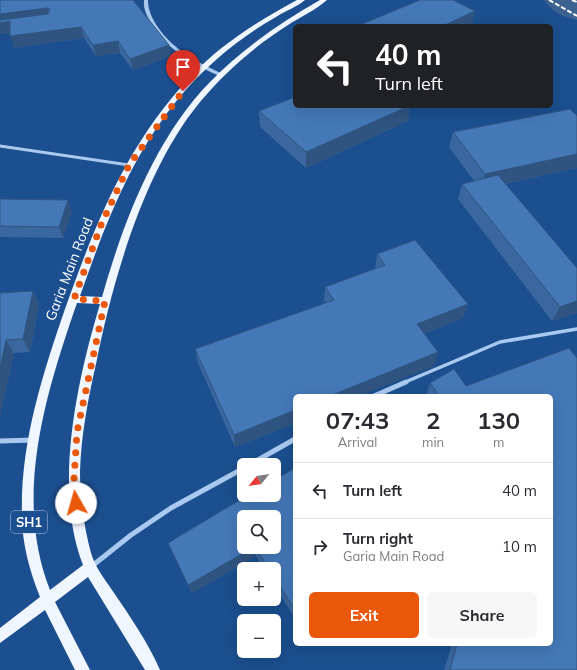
<!DOCTYPE html>
<meta charset="utf-8">
<style>
:root{--surface:#fff;--page:#f7f7f7;--text:#2b2b33;--muted:#7c7c81;--line:#e1e1e2;--accent:#ea580c}
body{margin:0;font-family:Mulish,sans-serif;background:var(--page);color:var(--text);height:100vh;display:flex;flex-direction:column;font-size:15px;white-space:nowrap}
*{box-sizing:border-box;margin:0}
p{font-size:13px;color:var(--muted)}
.icon{flex:none;width:22px;height:22px;fill:none;stroke:currentColor;stroke-width:2;stroke-linecap:round;stroke-linejoin:round}
.map{position:relative;flex:1;overflow:hidden}
.details{position:absolute;left:293px;top:394px;width:260px;height:252px;display:flex;flex-direction:column;background:var(--surface);border-radius:6px;box-shadow:0 4px 16px #0002}
.details>*{flex:none}
.banner{position:absolute;left:293px;top:24px;width:260px;height:84px;border-radius:6px;box-shadow:0 4px 16px #0002;background:#202124;color:#fff;overflow:hidden}
.needle{width:26px;rotate:240deg}
.buttons{position:absolute;left:237px;top:458px;display:grid;gap:8px}
.buttons a{display:grid;place-items:center;width:44px;height:44px;border-radius:6px;background:var(--surface);box-shadow:0 4px 16px #0002;font-size:20px}
.pin{position:absolute;display:grid;place-items:center;width:34px;height:34px;color:#fff;margin:-41px -17px;border-radius:50% 50% 50% 0;rotate:-45deg;box-shadow:0 0 4px #0007}
.pin .icon{rotate:45deg}
.me{position:absolute;width:44px;margin:-22px;rotate:353deg;stroke-linejoin:round;filter:drop-shadow(0 0 3px #0008)}
.turn{display:flex;align-items:center;gap:14px;height:84px;padding:0 16px;font-size:18px}
.turn .icon{width:52px;height:52px;stroke-width:2.5}
.turn b{display:block;font-size:28px;line-height:34px}
.eta{display:flex;justify-content:space-evenly;align-items:center;height:68px;text-align:center}
.eta b{font-size:24px;font-weight:700;line-height:28px}
.action{display:flex;gap:8px;margin-top:auto;padding:8px 16px}
.action a{flex:1;height:46px;border-radius:6px;background:var(--accent);color:#fff;font-size:16px;font-weight:700;line-height:46px;text-align:center}
.action a+a{background:var(--page);color:var(--text)}
ul{padding:0;list-style:none}
li{display:flex;align-items:center;gap:12px;height:56px;padding:0 16px;border-top:1px solid var(--line)}
li div{flex:1}
li b{display:block;font-size:15px}
li em{font-style:normal}
.map>svg:first-child{display:block}
.lines{fill:none;stroke-linecap:round;stroke-linejoin:round}
.river{fill:#3c6290;fill-rule:evenodd}
.minor-far2{stroke:#a9c9ee;stroke-width:3}
.minor-far1{stroke:#a9c9ee;stroke-width:3.5}
.minor{stroke:#a9c9ee;stroke-width:5}
.tertiary{fill:#a9c9ee;fill-rule:evenodd}
.primary{fill:#f0f6ff;fill-rule:evenodd}
.rail{stroke:#fff;stroke-width:2;stroke-dasharray:5 2;stroke-linecap:butt}
.wall{fill:#3a679d}
.shaded-wall{fill:#305480}
.building{fill:#4478b7;stroke:#305480}
.route{stroke:#ea580c;stroke-width:7;stroke-dasharray:0 12.6}
.labels{text-anchor:middle;stroke-width:3;stroke-linejoin:round;paint-order:stroke}
.shield{fill:#1b4f8f;stroke:#bbcadd;stroke-width:1}
.shield-label{font-size:13px;font-weight:bold;fill:#fff}
.street-label{font-size:14px;fill:#fff;stroke:#1b4f8f}
</style>
<div class="map">
<svg width="577" height="670" viewBox="0 0 577 670">
<rect width="100%" height="100%" fill="#1b4f8f"/>
<g class="lines">
<!-- river -->
<path class="river" d="M544,0H577V20C563,17 552,12 544,0Z"/>
<!-- minor-far2 -->
<path class="minor-far2" d="M0,146L129,165"/>
<!-- minor-far1 -->
<path class="minor-far1" d="M127,165H129
M403,383L500,342L577,329"/>
<!-- minor -->
<path class="minor" d="M374,396L406,382
M0,441L33,440
M249,465L295,439
M92,566L131,535L171,508L244,468"/>
<!-- tertiary -->
<path class="tertiary" d="M144,0H148C148,10 152,18 157,26C173,50 197,62 223,74V76H219C192,63 170,52 153,26C148,18 143,10 144,0Z"/>
<!-- primary -->
<path class="primary" d="M297,0H305C297,7 285,11 276,17C255,29 235,43 217,59C144,122 111,208 80,296L102,297C123,223 155,138 210,82C242,49 280,23 320,0H327C316,10 300,17 288,25C255,46 225,72 200,102C144,170 113,279 96,364C88,399 81,436 80,472C80,499 84,527 91,553C95,567 104,578 112,590C129,615 148,642 160,670H145L88,577L55,602L90,670H75L45,610L0,643V628L40,597C30,572 22,544 22,516C20,444 42,376 65,309C96,222 126,146 190,77C221,44 258,21 297,0ZM77,303L100,304C77,381 53,488 83,565L50,590C13,496 46,393 77,303Z"/>
<!-- rail -->
<path class="rail" d="M549,0L577,16
M572,0L577,2"/>
</g>
<!-- wall -->
<path class="wall" d="M0,0H133L171,56L133,70L120,53L96,56L84,38L14,48L10,33L0,34Z
M259,111L408,121L306,168L260,127Z
M577,116V168L505,184L577,313L552,321L458,199L462,184L474,181L449,147L453,132Z
M0,199L72,211L63,238L0,237Z
M377,254L468,304L463,318L424,334L438,352L434,366L295,396V423L235,447L198,363L195,349L326,303L324,301L325,287L375,269Z
M33,291L39,304L30,352L14,353L0,417V293Z
M569,348L577,358V670H444L452,644H551V396H426L430,383L454,369L466,386Z
M295,468V613L293,615L274,585V569H264L256,556L192,593L168,543Z"/>
<!-- shaded-wall -->
<path class="shaded-wall" d="M47,8L51,19L13,33L0,34V14Z
M475,11L472,26H443Z
M81,27L84,38L14,48L10,36Z
M118,41L120,53L96,56L93,45Z
M169,45L171,56L133,70L130,59Z
M409,106H410L408,121L306,168V152Z
M577,154V168L480,189L485,174Z
M68,200L72,211L63,238L59,227Z
M33,291L39,304L30,352L23,339Z
M577,301V313L552,321L560,307Z
M468,304L463,318L414,338L417,324Z
M6,340L14,353L0,417V368Z
M438,352L434,366L360,396H330Z
M295,410V423L235,447L234,435Z
M254,547H255L256,556L192,593L188,585Z
M295,605V613L293,615V607Z"/>
<!-- building -->
<path class="building" d="M0,0H133L169,45L130,59L118,41L93,45L81,27L10,36V21L0,23V20L48,14L50,9L47,8L0,14Z
M420,0H453L475,11L443,26H365L362,24Z
M295,97V106H409L306,152L259,111Z
M570,109L577,116V154L485,174L453,132Z
M498,175L577,268V301L560,307L462,184Z
M0,199L68,200L59,227L0,226Z
M415,240L468,304L417,324L438,352L330,396H295V410L234,435L195,349L334,300L325,287L385,265L377,254Z
M33,291L23,339L6,340L0,368V293Z
M569,348L577,358V670H450L457,644H551V396H439L430,383L454,369L466,386Z
M295,468V605L293,607L274,577V569H269L255,547H274V517H244V547H254L188,585L168,543L248,495H274V480Z"/>
<g class="lines">
<!-- route -->
<path class="route" d="M76,503L74,479L77,432L105,301L74,299L101,225L129,165L183,91"/>
</g>
<g class="labels">
<!-- shield labels -->
<rect class="shield" x="11" y="511" width="36" height="22" rx="3"/>
<g class="shield-label">
<text x="29" y="527">SH1</text>
</g>
<!-- street labels -->
<g class="street-label">
<text transform="translate(69 269) rotate(-69)" y="5">Garia Main Road</text>
</g>
</g>
</svg>
<div class="buttons">
<a><svg class="needle" viewBox="-14 -14 28 28"><path d="M0-13l5 13h-10z" fill="#e53935"/><path d="M0 13l5-13h-10z" fill="#7c7c81"/></svg></a>
<a><svg class="icon" aria-label="search" viewBox="0 0 24 24"><circle cx="10" cy="10" r="6"/><path d="M15 15l6 6"/></svg></a>
<a>+</a>
<a>−</a>
</div>
<div class="pin" style="left:183px;top:91px;background:#d93025"><svg class="icon" aria-label="arrive" viewBox="0 0 24 24"><path d="M6 21V4h12l-3 4 3 4H6"/></svg></div>
<svg class="me" style="left:76px;top:503px" viewBox="-20 -20 40 40"><circle r="19" fill="#fff"/><path d="M0-13L10 11 0 6-10 11z" fill="#ea580c"/></svg>
<div class="banner">
<div class="turn"><svg class="icon" aria-label="left" viewBox="0 0 24 24"><path d="M17 20v-9H6M10 6l-5 5 5 5"/></svg><div><b>40 m</b>Turn left</div></div>
</div>
<section class="details">
<div class="eta">
<div><b>07:43</b><p>Arrival</p></div>
<div><b>2</b><p>min</p></div>
<div><b>130</b><p>m</p></div>
</div>
<ul>
<li><svg class="icon" aria-label="left" viewBox="0 0 24 24"><path d="M17 20v-9H6M10 6l-5 5 5 5"/></svg><div><b>Turn left</b></div><em>40 m</em></li>
<li><svg class="icon" aria-label="right" viewBox="0 0 24 24"><path d="M7 20v-9h11M14 6l5 5-5 5"/></svg><div><b>Turn right</b><p>Garia Main Road</p></div><em>10 m</em></li>
</ul>
<div class="action"><a>Exit</a><a>Share</a></div>
</section>
</div>
